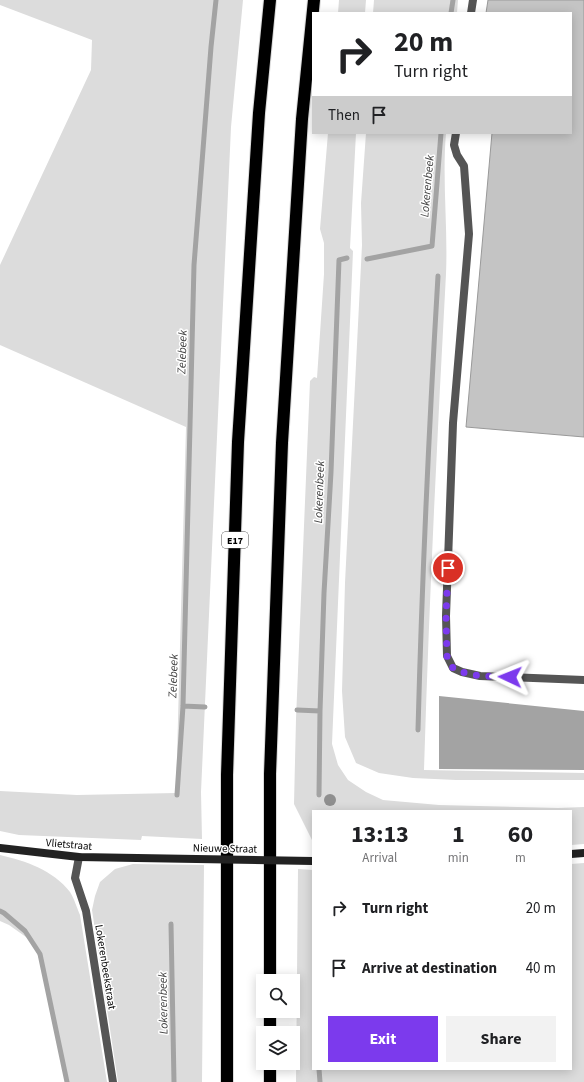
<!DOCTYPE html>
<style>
:root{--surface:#fff;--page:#f2f2f2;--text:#202124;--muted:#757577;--accent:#7c3aed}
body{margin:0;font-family:"Source Sans 3",sans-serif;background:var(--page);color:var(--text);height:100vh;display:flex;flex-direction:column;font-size:15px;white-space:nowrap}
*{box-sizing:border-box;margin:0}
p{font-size:13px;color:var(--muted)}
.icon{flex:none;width:22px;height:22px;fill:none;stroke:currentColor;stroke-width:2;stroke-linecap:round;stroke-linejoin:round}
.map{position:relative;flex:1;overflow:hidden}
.panel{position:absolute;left:312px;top:810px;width:260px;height:260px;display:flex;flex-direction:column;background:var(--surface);border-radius:0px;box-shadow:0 2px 10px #0003}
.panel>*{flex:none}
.hud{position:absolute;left:312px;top:12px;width:260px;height:122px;border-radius:0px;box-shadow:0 2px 10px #0003;background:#fff;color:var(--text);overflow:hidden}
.tools{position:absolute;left:256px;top:974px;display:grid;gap:8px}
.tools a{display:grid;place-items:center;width:44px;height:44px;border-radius:0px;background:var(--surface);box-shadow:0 2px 10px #0003;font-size:20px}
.pin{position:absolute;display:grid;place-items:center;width:34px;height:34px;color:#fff;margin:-17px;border:2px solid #fff;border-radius:50%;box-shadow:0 1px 4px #0007}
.me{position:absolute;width:44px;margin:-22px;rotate:272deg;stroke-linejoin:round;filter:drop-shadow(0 0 3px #0008)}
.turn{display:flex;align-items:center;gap:14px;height:84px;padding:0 16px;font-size:18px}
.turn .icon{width:52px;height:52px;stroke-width:2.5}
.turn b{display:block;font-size:28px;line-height:34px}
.then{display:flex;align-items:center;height:38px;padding:0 16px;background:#0003;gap:8px;font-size:15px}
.eta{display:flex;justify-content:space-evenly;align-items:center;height:68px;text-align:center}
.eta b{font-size:24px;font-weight:700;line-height:28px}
.primary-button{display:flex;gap:8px;margin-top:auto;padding:8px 16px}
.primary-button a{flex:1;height:46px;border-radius:0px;background:var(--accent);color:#fff;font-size:16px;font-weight:700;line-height:46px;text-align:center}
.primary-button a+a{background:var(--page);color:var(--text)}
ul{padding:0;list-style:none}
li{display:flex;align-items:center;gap:12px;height:60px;padding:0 16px}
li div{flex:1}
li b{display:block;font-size:15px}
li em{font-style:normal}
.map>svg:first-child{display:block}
.green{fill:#dcdcdc}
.water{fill:#a3a3a3}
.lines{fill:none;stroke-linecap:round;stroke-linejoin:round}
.stream{stroke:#a3a3a3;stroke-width:5}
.building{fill:#c4c4c4;stroke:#999}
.highway-casing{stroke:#dbdbdb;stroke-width:14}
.lane{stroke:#555;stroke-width:8}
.street{stroke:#555;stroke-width:8}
.secondary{stroke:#222;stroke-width:8}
.highway{stroke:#000;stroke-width:12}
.secondary-bridge{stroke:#222;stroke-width:8}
.tree{fill:#8f8f8f}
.route{stroke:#7c3aed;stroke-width:7;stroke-dasharray:0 12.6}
.labels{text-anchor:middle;stroke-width:3;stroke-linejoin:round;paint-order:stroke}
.shield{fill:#fff;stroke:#4c4c4c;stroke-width:1}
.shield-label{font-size:10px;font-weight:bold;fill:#000}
.street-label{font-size:11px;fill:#000;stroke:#fff}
.water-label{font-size:12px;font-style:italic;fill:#444;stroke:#fff}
</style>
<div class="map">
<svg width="584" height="1082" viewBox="0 0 584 1082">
<rect width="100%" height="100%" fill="#fff"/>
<!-- green -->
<path class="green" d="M0,0H243L231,127L201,792L202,839L142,836L141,840L19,835L0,831V791L77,795L176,793L186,427L0,345V265L91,70L92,40L0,5Z
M339,0H366L365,13H338Z
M374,0H458L457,13H373Z
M328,133H356L350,248L353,251L332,744L338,765L348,780L366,792L383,800L439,805L558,808L584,807V844L571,845V811H313V842L294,804L296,719L310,381L314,377L317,378L324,274V243L320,229Z
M366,133H446C442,180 448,227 446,274C437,439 429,604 424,770L584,773V780H456L413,778L379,773L356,763L345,737L342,691L345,583L362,245L361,203Z
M0,855C26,861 53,870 70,892C74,898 77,908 80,915L107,1082H69L43,970L33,942L9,925L0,921Z
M584,863V1082H296L298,869L313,870V1069H571V864Z
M133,864L204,865L202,1082H118L92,910L95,896L100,882L115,869Z"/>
<!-- water -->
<path class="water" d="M439,696L584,711V770L439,769Z"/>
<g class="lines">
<!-- stream -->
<path class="stream" d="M451,13L453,0
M367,259L432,246L441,133
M183,706L205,707
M297,710L320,711L324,593L331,472L339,260L347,258
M418,730C422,578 429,427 438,276
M177,795L183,706L194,265L211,47L216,0
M319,795L320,711
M0,911L4,913L25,931L40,954L67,1082
M171,924L174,1082
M319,1069L320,1082"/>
</g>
<!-- building -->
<path class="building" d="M488,0H584V437L466,427L492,133H571V13H486Z"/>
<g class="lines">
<!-- highway casing -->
<g class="highway-casing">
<path id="highway" d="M270,981V774L282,443L302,119L314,0
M270,1033V1011
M227,1082V775L238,442L259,113L270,0
M270,1082V1063"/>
</g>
<!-- lane -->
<path class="lane" d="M471,13L473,0
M456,133L454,145L457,155L464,166L469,234L453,423L446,616L447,656L453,668L462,672L480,676L584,680"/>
<!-- street -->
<path class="street" d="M79,857L75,878L86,911L113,1082"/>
<!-- secondary -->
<path class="secondary" d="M0,848L79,857L137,858
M571,854L584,853"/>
<!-- highway -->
<use href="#highway" class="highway"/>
<!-- secondary-bridge -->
<path class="secondary-bridge" d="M137,858L313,861"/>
</g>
<!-- trees -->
<circle class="tree" cx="330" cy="800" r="6"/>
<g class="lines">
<!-- route -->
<path class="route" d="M448,568L446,616L447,656L453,668L462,672L480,676L510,677"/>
</g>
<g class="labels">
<!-- shield labels -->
<rect class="shield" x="222" y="532" width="26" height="16" rx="3"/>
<g class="shield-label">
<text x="235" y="544">E17</text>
</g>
<!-- street labels -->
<g class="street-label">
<text transform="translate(69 844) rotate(5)" y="4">Vlietstraat</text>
<text transform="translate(225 848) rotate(1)" y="4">Nieuwe Straat</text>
<text transform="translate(106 967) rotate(81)" y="4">Lokerenbeekstraat</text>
</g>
<!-- water labels -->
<g class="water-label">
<text transform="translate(427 186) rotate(-85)" y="4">Lokerenbeek</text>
<text transform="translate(182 352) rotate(-88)" y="4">Zelebeek</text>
<text transform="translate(319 492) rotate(-88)" y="4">Lokerenbeek</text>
<text transform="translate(173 676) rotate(-88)" y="4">Zelebeek</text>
<text transform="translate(163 1003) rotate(-91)" y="4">Lokerenbeek</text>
</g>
</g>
</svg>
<div class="tools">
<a><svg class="icon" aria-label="search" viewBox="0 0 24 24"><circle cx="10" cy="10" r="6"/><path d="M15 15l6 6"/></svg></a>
<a><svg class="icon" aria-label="layers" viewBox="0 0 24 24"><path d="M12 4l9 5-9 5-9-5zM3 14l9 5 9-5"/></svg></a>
</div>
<div class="pin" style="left:448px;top:568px;background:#d93025"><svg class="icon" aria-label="arrive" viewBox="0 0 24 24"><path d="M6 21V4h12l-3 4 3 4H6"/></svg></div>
<svg class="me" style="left:510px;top:677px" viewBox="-20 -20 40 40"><path d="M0-17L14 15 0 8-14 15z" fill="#7c3aed" stroke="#fff" stroke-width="4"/></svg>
<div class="hud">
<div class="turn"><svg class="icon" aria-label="right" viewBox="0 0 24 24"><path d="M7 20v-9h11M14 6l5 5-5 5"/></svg><div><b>20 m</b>Turn right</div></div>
<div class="then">Then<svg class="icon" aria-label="arrive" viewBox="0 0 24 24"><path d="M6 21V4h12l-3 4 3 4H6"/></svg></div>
</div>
<section class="panel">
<div class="eta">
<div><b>13:13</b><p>Arrival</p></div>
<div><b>1</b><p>min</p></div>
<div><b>60</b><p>m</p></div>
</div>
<ul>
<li><svg class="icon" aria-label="right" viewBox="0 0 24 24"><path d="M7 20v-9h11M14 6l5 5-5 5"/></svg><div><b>Turn right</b></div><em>20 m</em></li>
<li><svg class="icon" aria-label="arrive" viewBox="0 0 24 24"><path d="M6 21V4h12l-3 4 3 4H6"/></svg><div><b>Arrive at destination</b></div><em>40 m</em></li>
</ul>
<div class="primary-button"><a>Exit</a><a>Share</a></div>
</section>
</div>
